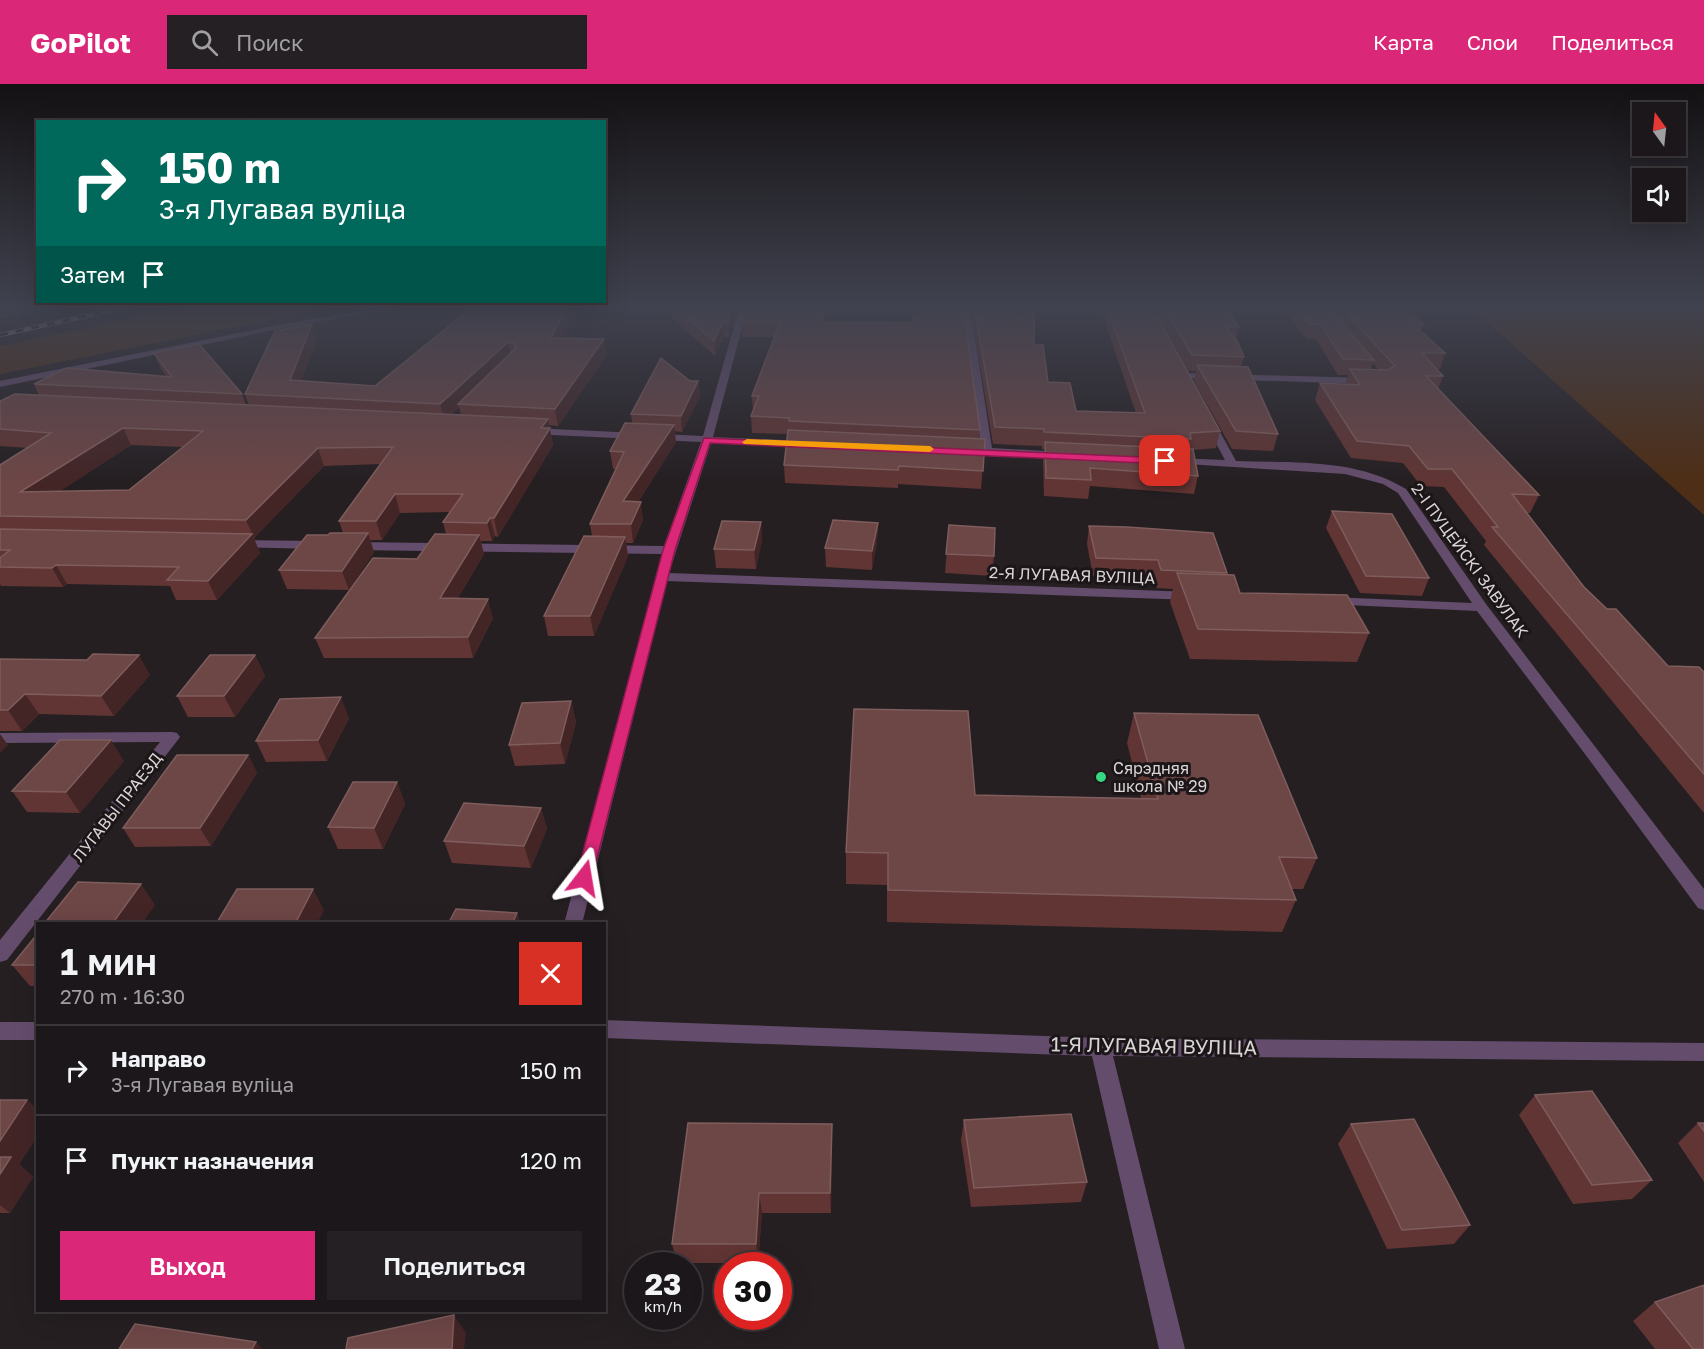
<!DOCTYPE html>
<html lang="ru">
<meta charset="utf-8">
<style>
:root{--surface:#1c171a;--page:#252023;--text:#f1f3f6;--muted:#a09fa2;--line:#3a3639;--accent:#db2777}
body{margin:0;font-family:"Golos Text",sans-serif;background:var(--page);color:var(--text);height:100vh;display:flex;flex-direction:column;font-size:22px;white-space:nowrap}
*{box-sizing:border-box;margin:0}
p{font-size:20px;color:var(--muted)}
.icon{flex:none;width:33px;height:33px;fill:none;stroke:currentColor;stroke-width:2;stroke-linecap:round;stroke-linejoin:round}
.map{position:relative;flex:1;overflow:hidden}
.drawer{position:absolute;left:36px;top:838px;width:570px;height:390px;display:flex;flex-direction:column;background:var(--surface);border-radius:0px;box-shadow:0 6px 24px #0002,0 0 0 2px var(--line)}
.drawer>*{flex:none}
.banner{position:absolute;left:36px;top:36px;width:570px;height:183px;border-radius:0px;box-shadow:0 6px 24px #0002,0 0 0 2px var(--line);background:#00695c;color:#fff;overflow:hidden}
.needle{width:39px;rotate:345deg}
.controls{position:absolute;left:1632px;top:18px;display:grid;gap:12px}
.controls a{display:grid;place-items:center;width:54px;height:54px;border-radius:0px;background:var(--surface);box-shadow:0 6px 24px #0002,0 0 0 2px var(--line);font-size:30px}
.speed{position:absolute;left:624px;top:1168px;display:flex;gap:12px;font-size:30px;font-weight:700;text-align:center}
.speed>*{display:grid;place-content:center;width:78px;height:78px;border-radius:50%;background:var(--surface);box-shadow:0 6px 24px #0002,0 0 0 2px var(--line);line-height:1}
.speed small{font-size:15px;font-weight:400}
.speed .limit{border:9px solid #d22;background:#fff;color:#111}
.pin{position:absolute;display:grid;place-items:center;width:51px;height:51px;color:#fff;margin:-26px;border-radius:12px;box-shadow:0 3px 9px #0006}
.me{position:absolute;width:66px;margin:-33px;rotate:14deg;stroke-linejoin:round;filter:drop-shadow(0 0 4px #0008)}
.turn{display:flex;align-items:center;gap:21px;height:126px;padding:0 24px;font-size:27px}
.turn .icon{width:78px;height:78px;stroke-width:2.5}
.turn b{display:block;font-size:42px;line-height:51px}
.then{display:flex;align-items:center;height:57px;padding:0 24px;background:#0003;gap:12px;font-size:22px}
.round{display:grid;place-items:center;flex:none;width:63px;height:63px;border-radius:0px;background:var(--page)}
.headline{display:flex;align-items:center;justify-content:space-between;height:102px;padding:0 24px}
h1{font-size:36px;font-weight:600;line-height:45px}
.button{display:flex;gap:12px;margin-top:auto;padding:12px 24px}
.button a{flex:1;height:69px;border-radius:0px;background:var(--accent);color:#fff;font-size:24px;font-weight:600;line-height:69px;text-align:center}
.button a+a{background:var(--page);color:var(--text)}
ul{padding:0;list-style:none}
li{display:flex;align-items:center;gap:18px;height:90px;padding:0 24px;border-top:2px solid var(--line)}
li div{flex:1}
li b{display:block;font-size:22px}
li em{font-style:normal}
header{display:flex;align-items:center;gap:36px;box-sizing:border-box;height:84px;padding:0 30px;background:var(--accent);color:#fff}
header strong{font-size:28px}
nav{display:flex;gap:33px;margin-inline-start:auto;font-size:21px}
.search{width:420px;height:54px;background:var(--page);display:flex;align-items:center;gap:15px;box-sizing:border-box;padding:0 21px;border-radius:0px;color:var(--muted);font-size:22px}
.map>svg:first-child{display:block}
.green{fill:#4e2e16}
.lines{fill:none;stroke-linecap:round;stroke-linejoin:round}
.path{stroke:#605a5d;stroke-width:2;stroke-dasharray:1.5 1.5;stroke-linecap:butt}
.street{fill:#644d6c;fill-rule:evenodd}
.rail-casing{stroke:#8c8789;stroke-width:4.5}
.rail{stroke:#1c1618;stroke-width:3;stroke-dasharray:8;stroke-linecap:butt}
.wall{fill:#603534;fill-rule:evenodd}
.shaded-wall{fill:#432526}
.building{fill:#6d4646;stroke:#7e5d5c;stroke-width:1.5;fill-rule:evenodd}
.route{fill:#db2777;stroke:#8e194d;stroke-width:1.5}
.slow{fill:#f59e0b}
.poi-dot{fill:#35d881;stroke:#1c1618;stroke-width:2}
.labels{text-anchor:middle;stroke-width:6;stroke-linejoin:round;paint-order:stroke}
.street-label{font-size:16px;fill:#d9d5d6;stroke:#1c1618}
.poi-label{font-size:16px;fill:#d9d5d6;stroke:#1c1618;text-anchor:start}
.near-street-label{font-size:20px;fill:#d9d5d6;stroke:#1c1618}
</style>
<header>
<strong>GoPilot</strong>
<div class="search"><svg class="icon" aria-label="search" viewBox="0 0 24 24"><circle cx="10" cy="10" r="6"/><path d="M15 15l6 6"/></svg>Поиск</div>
<nav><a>Карта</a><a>Слои</a><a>Поделиться</a></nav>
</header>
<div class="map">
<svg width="1704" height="1265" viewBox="0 0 1704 1265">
<rect width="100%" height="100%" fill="#251f22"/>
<!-- green -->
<path class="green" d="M200,221H359L295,231L0,290V262Z
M1468,221H1704V431Z"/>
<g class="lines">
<!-- path -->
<path class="path" d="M0,233L55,221"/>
<!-- street -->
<path class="street" d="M393,221H414L283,244L0,303V297L283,240Z
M740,221H748L713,353L807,357L812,360L807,363L711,359L669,489L1192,508L1198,512L1192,516L667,497L582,840H564L662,470L351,466L345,462L351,458L664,462L701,358L531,350L526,347L531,344L703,352Z
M962,221H970L992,364L1064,368L1068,369V373L961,368L960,366L965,363L981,364Z
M1185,289L1366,294L1371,297L1366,300L1182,294L1180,292Z
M1209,334L1214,337L1236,377C1292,379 1356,374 1406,405L1486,520L1704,805V826L1698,824L1588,674L1477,527L1325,520L1323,517L1330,513L1472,519L1398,409L1383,400L1345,390L1171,379V375L1175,374L1225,376L1204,337Z
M237,456L318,457L324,461L318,465L233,463L231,460Z
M172,648L177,649L180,653L177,657L7,876L0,878V856L160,658L0,659V649Z
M604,936L1100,954L1704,959V977L1113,972L1185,1265H1159L1092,972L604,954Z
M0,938H38V956H0Z"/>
<!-- rail casing -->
<g class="rail-casing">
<path id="rail" d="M0,251L136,221"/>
</g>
<!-- rail -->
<use href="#rail" class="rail"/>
</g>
<!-- wall -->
<path class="wall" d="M475,221H579L562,254L607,271L558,342L549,341L553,361L498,453L495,452L492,457H481L484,470L458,514L493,534L473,574H324L315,554L417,475L446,450L443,438L450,428L400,429L382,456H370L374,468L349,506L287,505L279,486L328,451L343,449L339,437L380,380L324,382L254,454L260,469L217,516H176L170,502L67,500L63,503L1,502L0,500V381L28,364L0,362V317L39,311L34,300L166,292L161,285L154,269L242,310L246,321H249L245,310L312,240L317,255L301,297L375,302ZM459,323L461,331H451ZM131,361L183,363L129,406L60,407Z
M657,221H738L729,253H724L715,272Z
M745,221H825L824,238L980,346L979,355H985L981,405L898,400V404L785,399L784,381L787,350L752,349L751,332L753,328L752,312L774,253H742L741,238Z
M970,221H1034V261L1048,298L1076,327L1136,329L1103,233H1097L1093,221H1151L1220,347L1216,364L1193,366L1198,392L1194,410L1090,402L1088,415L1044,412L1043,376L1044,365H1042V362L993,360Z
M1152,221H1401L1424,241L1421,248L1445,269L1440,285H1436L1443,292L1438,305L1539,411L1530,429H1527L1584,503L1668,582L1704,588V729L1484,461L1486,457L1444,403L1421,402L1403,379L1351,374L1315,316L1320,299L1345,300L1348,291H1338L1316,255H1306L1289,231L1230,230L1239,243L1236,256L1244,273L1241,282L1278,350L1273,367L1232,365L1194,297L1196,287H1188ZM1373,279L1379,286H1371Z
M690,297H698L700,312L682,348L674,347L676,358L638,418L643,436L633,459H626L628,472L594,552H548L544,532L592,452L590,440L616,385H613L610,367L632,339L631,330Z
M1332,427L1429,494L1422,512L1360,509L1326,444Z
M761,438L762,456L756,485L716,484L714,465Z
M878,439L877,458L872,486L826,483L825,464Z
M949,441L994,472L992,492L945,489Z
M1089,442L1227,489L1226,491L1240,509L1369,549L1357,578L1190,575L1170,518L1173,505L1157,504L1154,494L1093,492L1087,460Z
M255,571L265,592L235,633H188L177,612Z
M0,575L87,576L150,591L114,632L39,630L22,647H0Z
M571,617L576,638L565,680L515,682L509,661Z
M1134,629L1317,774L1303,805H1292L1296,816L1282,848L887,838V801L846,800V768L975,711L1141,714L1127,659Z
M349,634L327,677L266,678L256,657Z
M248,671L257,689L211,762L135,763L123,744Z
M124,677L80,729L27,728L12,707Z
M397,698L405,720L383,765H338L328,743Z
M541,724L547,745L531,784L452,779L444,757Z
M38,849V902H30L12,881Z
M1535,1011L1652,1096L1632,1115L1573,1120L1519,1031Z
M0,1016H27L38,1027V1051L19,1080L33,1093L10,1129H0Z
M964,1036L1087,1098L1081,1118L971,1123L961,1056Z
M1698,1039H1704V1098L1678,1059Z
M832,1040L831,1129H762L758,1179H677L672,1160Z
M1351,1040L1470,1141L1454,1160L1387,1165L1338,1060Z
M1655,1218L1704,1265H1655L1633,1237Z"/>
<!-- shaded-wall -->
<path class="shaded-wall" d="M569,221H579V223L554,269L551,254Z
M732,221H738L729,253L728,238Z
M824,221H825L822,253V238Z
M723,238L724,253L715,272L714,257Z
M312,240L317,255L295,312L290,296Z
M604,255L607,271L558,342L555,325Z
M508,258L512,274L458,320L459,323L445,336L440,320Z
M698,297L700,312L682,348L681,332Z
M548,335L553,361L498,453L494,434L541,344Z
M674,341L676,358L626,436L623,417Z
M123,344L131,361L31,426L20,408Z
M318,364L324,382L254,454L246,436Z
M395,410L400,429L382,456L376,437Z
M641,418L643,436L633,459L631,440Z
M490,434L495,452L492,457L487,439Z
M761,438L762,456L756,485L754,466Z
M878,439L877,458L872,486V467Z
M368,449L374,468L349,506L342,487Z
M252,450L260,469L217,516L208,497Z
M479,451L484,470L446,534L440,514Z
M625,453L628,472L594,552L590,532Z
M56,481L67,500L63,503L52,484Z
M488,515L493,534L473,574L468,553Z
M139,571L150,591L114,632L101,612Z
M255,571L265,592L235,633L224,612Z
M25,610L39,630L22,647L8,626Z
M341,613L349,634L327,677L318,656Z
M571,617L576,638L565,680L560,659Z
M0,650L8,661L0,669Z
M111,656L124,677L80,729L66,708Z
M248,671L257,689L211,762L200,744Z
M397,698L405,720L383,765L374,744Z
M541,724L547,745L531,784L524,762Z
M141,800L155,821L142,840H112Z
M313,805L324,826L317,840H295Z
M517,829L521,840H512Z
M27,1016L38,1027V1051L19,1080L33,1093L10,1129L0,1121V1057Z
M832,1040V1060L831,1129L830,1109Z
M759,1109L762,1129L758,1179L756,1160Z
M454,1231L466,1249L464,1265H452Z
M256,1258L262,1265H252Z"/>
<!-- building -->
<path class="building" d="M475,221H569L551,254L604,255L555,325L458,320L516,264L515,260L508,258L440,320L245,310L275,247L312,240L290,296L375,302Z
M672,221H732L728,238H723L714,257Z
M745,221H824L822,238L912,239L916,221H963L980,346L789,337V334L751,332L759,312H752L780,238H741Z
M974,221H1034V261H1043L1048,298L1070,299L1076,327L1145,329L1106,221H1151L1220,347L1190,349L1191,355L1044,348V345L995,343Z
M1163,221H1224L1239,243L1225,242L1237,257L1244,273L1192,271Z
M1297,221H1326L1374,276L1343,275L1320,240H1310Z
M1339,221H1400L1424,241H1414L1445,269H1422L1443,292H1426L1539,411L1512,410L1584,503L1607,525H1616L1668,582L1699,583L1704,588V690L1492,443H1498L1452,385H1428L1409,362L1357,357L1320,299L1360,301L1350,285L1387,286L1395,282Z
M199,260L242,310L34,300L67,284L172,293L154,269Z
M661,274L690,297H698L681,332L631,330Z
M1197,281L1248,283L1278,350L1236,347Z
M15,310L548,335L541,344H550L494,434H490L487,439L443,438L463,410H395L376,437H339L393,363L318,364L246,436L0,432V381L51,349L0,345V317ZM123,344L203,347L129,406L20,408Z
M625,339L674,341L623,417L641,418L631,440H590L624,368L610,367Z
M788,346L985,355L983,387L899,382L898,386L784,381Z
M1045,358L1193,365L1198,392L1090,384L1091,396L1046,394Z
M1332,427L1392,430L1429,494L1366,492Z
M833,436L878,439L872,467L825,464Z
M722,437L761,438L754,466L714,465Z
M949,441L995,444L994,472L946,470Z
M1089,442L1127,443L1213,449L1227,489L1161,486L1158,476L1096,474Z
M0,445L252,450L208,497L167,496L179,483L56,481L52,484L0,483V474L10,466H0Z
M330,449H368L342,487L279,486L307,451H328Z
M435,450L479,451L440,514L488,515L468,553L315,554L373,474L417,475Z
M584,452L625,453L590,532H544Z
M1177,489L1234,491L1240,509L1347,511L1369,549L1198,545Z
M93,570L139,571L101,612L25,610L8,626H0V575L87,576Z
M210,571H255L224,612H177Z
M341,613L318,656L256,657L280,615Z
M571,617L560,659L509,661L522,619Z
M854,625L968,627L975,711L1158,715L1134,629L1258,631L1317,774L1279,773L1296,816L888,806V769L846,768Z
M60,656H111L66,708L12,707Z
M177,671H248L200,744H123Z
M353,698H397L374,744L328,743Z
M464,719L541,724L524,762L444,757Z
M78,798L141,800L112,840H44Z
M237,805H313L295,840H216Z
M456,825L517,829L512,840H448Z
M38,849V881H12Z
M1592,1007L1652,1096L1592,1101L1535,1011Z
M0,1016H27L0,1057Z
M1071,1030L1087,1098L974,1104L964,1036Z
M1414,1035L1470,1141L1402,1146L1351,1040Z
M688,1039L832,1040L830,1109H759L756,1160H672Z
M1698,1039H1704V1047Z
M0,1073H11L0,1090Z
M1704,1201V1265H1693L1655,1218Z
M454,1231L452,1265H346L348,1254Z
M135,1240L256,1258L252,1265H119Z"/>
<!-- sky -->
<linearGradient id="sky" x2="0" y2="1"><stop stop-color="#141113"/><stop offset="0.56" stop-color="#40424f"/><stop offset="1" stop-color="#40424f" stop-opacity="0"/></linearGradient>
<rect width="1704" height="398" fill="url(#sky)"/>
<!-- route -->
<path class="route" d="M704,354L1165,374L1170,377L1165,380L710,359L675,466L592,794L584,800L576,794L663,466Z"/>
<!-- slow -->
<path class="slow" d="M747,355L930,362L934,365L930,368L744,360L742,358Z"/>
<!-- markers -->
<circle class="poi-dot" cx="1101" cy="693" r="6"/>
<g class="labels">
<!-- street labels -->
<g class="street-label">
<text transform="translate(1470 476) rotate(54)" y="6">2-І ПУЦЕЙСКІ ЗАВУЛАК</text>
<text transform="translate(1072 491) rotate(2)" y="6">2-Я ЛУГАВАЯ ВУЛІЦА</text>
<text transform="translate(117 723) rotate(-52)" y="6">ЛУГАВЫ ПРАЕЗД</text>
</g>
<!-- poi labels -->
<g class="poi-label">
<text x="1113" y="690">Сярэдняя<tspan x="1113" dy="18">школа № 29</tspan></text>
</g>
<!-- near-street labels -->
<g class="near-street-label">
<text transform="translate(1154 962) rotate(1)" y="7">1-Я ЛУГАВАЯ ВУЛІЦА</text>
</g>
</g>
</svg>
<div class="controls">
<a><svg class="needle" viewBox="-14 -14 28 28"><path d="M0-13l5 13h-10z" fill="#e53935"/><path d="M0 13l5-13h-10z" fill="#a09fa2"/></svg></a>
<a><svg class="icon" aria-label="sound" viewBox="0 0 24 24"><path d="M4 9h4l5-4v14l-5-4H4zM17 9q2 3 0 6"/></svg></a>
</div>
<div class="speed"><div>23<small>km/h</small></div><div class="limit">30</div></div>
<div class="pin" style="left:1165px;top:377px;background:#d93025"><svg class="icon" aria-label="arrive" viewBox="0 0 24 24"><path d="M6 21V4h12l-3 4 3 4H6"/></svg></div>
<svg class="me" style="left:584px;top:794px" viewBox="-20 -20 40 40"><path d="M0-17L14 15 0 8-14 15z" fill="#db2777" stroke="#fff" stroke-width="4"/></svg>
<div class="banner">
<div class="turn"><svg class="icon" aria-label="right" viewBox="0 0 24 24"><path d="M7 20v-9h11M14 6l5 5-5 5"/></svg><div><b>150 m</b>3-я Лугавая вуліца</div></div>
<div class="then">Затем<svg class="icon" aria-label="arrive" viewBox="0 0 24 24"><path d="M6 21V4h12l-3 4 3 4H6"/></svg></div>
</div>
<section class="drawer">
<div class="headline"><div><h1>1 мин</h1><p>270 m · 16:30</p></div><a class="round" style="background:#d93025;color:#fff"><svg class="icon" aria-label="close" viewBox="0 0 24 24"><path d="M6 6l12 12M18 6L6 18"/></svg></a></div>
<ul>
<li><svg class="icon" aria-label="right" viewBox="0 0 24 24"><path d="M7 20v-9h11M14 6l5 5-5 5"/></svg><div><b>Направо</b><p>3-я Лугавая вуліца</p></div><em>150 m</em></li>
<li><svg class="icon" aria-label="arrive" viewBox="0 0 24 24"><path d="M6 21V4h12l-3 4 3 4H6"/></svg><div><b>Пункт назначения</b></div><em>120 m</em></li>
</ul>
<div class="button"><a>Выход</a><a>Поделиться</a></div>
</section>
</div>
